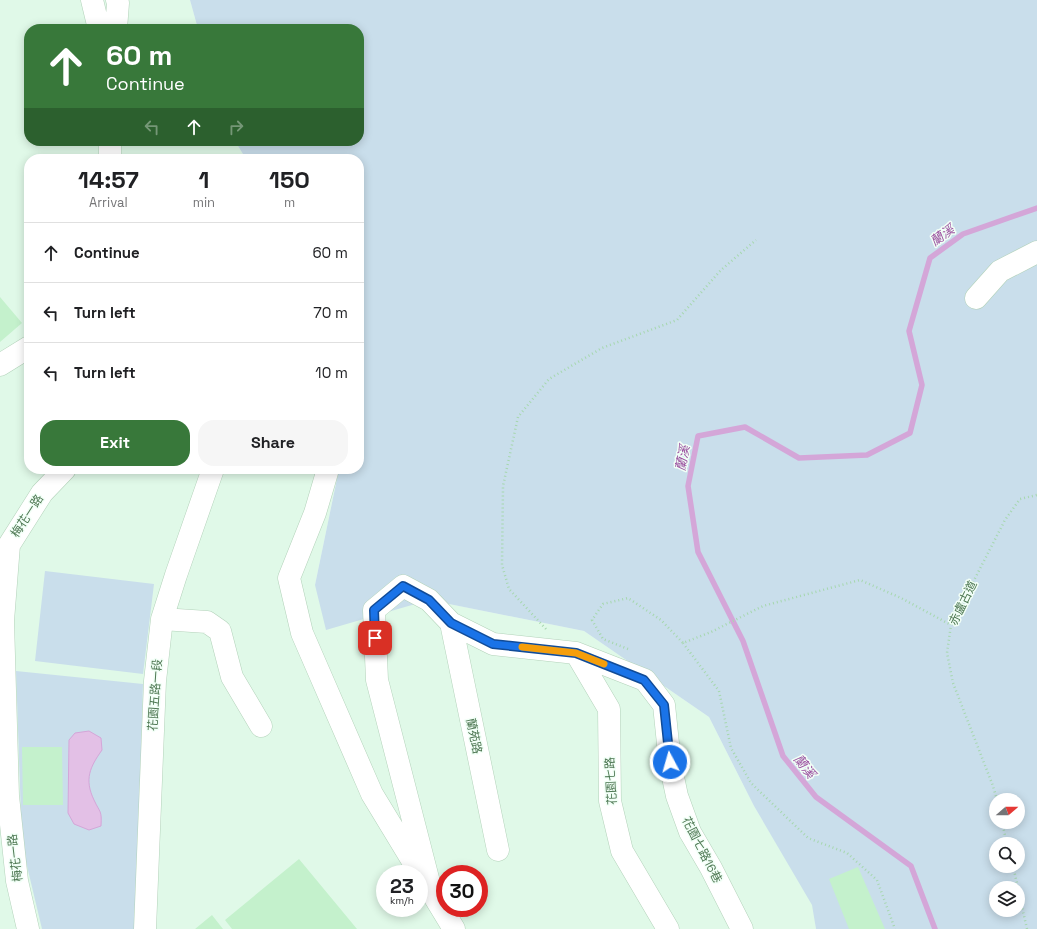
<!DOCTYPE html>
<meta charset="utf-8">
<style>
:root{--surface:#fff;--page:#f6f6f6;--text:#202124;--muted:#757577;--line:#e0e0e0;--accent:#38783a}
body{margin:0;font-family:"Space Grotesk","Noto Sans TC",sans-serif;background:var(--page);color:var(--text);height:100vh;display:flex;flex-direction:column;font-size:15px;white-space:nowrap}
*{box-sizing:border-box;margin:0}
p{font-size:13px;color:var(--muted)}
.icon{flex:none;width:22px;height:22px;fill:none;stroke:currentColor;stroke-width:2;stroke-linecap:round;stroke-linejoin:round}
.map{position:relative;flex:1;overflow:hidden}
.drawer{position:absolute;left:24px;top:154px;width:340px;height:320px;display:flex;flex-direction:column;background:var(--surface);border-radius:16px;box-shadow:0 2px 10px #0003}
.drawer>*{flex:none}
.banner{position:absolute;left:24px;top:24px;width:340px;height:122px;border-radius:16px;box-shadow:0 2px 10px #0003;background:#38783a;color:#fff;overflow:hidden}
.needle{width:26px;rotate:70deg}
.tools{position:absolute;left:989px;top:793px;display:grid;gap:8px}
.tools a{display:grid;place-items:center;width:36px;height:36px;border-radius:50%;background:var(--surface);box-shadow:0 2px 10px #0003;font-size:20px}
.speed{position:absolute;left:376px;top:865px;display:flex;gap:8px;font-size:20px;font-weight:700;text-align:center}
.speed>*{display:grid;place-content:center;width:52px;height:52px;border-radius:50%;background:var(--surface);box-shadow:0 2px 10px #0003;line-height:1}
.speed small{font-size:10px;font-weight:400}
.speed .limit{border:6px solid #d22;background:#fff;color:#111}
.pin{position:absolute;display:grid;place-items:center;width:34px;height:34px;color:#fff;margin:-17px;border-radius:8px;box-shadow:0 2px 6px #0006}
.me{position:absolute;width:44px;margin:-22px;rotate:354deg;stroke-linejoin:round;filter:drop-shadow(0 0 3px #0008)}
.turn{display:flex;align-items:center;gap:14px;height:84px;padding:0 16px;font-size:18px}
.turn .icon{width:52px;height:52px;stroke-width:2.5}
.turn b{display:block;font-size:28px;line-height:34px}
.lanes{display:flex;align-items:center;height:38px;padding:0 16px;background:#0003;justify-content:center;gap:20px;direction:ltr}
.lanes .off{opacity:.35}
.eta{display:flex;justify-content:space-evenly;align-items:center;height:68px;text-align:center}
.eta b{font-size:24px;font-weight:600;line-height:28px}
.action{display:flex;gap:8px;margin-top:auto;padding:8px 16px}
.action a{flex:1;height:46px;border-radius:16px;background:var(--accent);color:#fff;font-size:16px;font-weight:600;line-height:46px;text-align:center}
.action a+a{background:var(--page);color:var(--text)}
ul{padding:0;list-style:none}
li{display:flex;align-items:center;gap:12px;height:60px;padding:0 16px;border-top:1px solid var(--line)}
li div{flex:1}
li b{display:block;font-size:15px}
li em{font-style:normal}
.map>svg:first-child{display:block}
.residential{fill:#e0f9e8;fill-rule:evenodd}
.green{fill:#c9deeb;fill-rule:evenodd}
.water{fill:#e3c0e6;stroke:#d4a6d8}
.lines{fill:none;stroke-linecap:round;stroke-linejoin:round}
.stream{stroke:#d4a6d8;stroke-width:5.5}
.building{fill:#c4f1cc}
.minor-casing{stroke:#b3d2ba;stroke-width:23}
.path{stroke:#a6d7ae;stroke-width:2.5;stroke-dasharray:1 3;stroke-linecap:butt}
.minor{stroke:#fff;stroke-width:22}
.route-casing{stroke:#114b97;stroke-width:10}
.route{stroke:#1a73e8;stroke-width:7}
.slow{stroke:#f59e0b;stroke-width:7}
.labels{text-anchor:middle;stroke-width:3;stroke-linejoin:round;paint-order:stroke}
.street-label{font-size:12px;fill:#4e7853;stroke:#f2fff7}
.water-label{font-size:13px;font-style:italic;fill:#9b51a0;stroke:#f2fff7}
</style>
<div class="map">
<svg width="1037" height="929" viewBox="0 0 1037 929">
<rect width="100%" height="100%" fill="#ecfcf2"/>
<!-- residential -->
<path class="residential" d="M0,0H190L198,29H29V141H235L246,159H29V469H339L315,585L429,600L584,631L709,717L754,806L813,905L816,929H0ZM385,874H419V908H385ZM445,874H479V908H445Z"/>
<!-- green -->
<path class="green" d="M190,0H1037V929H816L812,905L754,806L709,717L584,631L429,600L326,630L315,585L339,469H359V159H246L235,141H359V29H198ZM996,800H1018V822H996ZM996,844H1018V866H996ZM996,888H1018V910H996Z
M45,571L154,584L143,674L35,661Z
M16,671L143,684L136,929H42L22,845Z"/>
<!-- water -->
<path class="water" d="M89,731L101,738L102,750C90,767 84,779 94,800C100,813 102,810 101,826L89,830L74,824L68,813L69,740L75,733Z"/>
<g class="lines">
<!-- stream -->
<path class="stream" d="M935,929L911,866L816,797L783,756L743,641L698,552L688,486L698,436L745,427L799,458L867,455L910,433L922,385L909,331L930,258L963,234L1037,208"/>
</g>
<!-- building -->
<path class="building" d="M0,297L22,323L0,342Z
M22,747H62L63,805H23Z
M299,859L357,929H232L225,920Z
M858,867L885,929H849L829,879Z
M212,915L223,929H195Z"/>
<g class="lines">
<!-- minor casing -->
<g class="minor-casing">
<path id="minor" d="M92,0L99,29
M116,29L118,3L117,0
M110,141V159
M976,298L1000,271L1037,252
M0,365L29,347
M328,469L315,513L289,578L302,633L372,794L454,929
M162,619L207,622L220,631L232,677L261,726
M451,623L498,850
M576,653L609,709L610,801L622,851L668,929
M431,890L377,680L374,610L403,586L429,600L451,623L493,644L576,653L645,680L664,705L670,763L677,796L690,832L711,868L742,929
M28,929L17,881L8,796L3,621L9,545L42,493L65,469
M145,929L155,681L162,619L176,575L213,469"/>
</g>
<!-- path -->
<path class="path" d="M546,629L509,589L502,565L503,486L518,417L549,379L602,348L677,320L721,270L756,240
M683,643L719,691L731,748L751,783L808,838L847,853L877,880L895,929
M628,649L603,639L592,620L603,604L628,598L661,620L683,643L711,632L763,606L860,580L901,598L951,625
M997,800L993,786L953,683L947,653L951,625L1005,520L1020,499L1037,495
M1002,822L1007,844
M1013,866L1018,888
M1018,889L1027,929"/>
<!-- minor -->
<use href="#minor" class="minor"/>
</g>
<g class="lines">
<!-- route casing -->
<g class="route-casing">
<path id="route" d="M375,638L374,610L403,586L429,600L451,623L493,644L576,653L644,680L664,705L670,762"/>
</g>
<!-- route -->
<use href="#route" class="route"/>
<!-- slow -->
<path class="slow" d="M522,647L576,653L604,664"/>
</g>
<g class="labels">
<!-- street labels -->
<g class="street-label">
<text transform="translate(27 516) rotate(-57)" y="4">梅花一路</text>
<text transform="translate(963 603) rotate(-64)" y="4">赤盧古道</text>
<text transform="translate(155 695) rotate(-86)" y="4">花園五路一段</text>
<text transform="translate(474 736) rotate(78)" y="4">蘭苑路</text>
<text transform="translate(611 781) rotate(-93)" y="4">花園七路</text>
<text transform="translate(702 850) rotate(63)" y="4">花園七路16巷</text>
<text transform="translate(15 858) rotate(-97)" y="4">梅花一路</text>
</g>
<!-- water labels -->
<g class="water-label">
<text transform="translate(942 235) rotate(-35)" y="5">蘭溪</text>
<text transform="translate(682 458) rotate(-79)" y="5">蘭溪</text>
<text transform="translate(805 766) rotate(51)" y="5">蘭溪</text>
</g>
</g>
</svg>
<div class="tools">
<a><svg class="needle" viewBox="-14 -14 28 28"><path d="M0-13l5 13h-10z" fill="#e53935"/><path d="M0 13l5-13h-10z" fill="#757577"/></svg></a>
<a><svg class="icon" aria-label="search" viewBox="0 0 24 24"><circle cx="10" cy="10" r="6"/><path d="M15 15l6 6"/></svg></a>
<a><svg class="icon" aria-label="layers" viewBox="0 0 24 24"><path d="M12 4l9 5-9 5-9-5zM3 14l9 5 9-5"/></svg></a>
</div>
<div class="speed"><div>23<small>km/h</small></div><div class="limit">30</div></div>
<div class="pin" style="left:375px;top:638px;background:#d93025"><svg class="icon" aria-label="arrive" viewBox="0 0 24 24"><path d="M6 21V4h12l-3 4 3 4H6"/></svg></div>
<svg class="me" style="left:670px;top:762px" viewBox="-20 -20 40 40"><circle r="17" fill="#1a73e8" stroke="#fff" stroke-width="3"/><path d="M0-11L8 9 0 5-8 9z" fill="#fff"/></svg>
<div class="banner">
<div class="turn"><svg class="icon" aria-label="ahead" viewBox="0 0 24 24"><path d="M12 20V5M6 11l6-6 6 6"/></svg><div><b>60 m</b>Continue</div></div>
<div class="lanes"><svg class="icon off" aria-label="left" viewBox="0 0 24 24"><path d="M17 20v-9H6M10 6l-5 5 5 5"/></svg><svg class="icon" aria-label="ahead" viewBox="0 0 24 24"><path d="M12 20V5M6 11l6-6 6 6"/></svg><svg class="icon off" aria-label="right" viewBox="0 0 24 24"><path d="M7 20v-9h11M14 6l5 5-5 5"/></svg></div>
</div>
<section class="drawer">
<div class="eta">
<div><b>14:57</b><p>Arrival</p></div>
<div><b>1</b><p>min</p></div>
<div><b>150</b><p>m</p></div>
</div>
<ul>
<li><svg class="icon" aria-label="ahead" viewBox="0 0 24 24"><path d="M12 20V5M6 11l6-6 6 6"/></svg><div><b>Continue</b></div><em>60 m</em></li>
<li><svg class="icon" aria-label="left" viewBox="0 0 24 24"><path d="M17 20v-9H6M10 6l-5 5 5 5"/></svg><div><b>Turn left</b></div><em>70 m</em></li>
<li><svg class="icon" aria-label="left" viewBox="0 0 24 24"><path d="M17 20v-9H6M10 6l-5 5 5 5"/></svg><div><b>Turn left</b></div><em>10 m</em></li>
</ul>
<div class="action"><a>Exit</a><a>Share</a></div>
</section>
</div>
